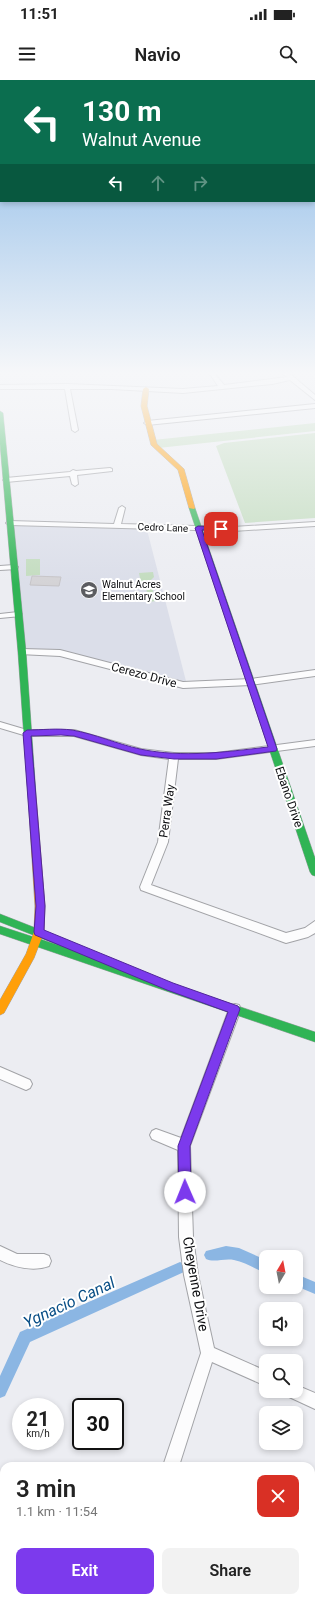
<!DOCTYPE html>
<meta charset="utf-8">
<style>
:root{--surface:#fff;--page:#f2f2f2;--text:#222;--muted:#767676;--accent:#7c3aed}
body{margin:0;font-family:Roboto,sans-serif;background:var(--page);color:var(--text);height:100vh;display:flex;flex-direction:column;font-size:15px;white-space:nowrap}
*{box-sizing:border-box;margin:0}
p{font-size:13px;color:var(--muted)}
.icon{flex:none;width:22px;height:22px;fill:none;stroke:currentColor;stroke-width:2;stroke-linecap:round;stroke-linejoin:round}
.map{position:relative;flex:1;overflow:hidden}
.panel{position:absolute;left:0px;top:1382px;width:315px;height:140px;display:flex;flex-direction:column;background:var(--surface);border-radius:12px 12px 0 0;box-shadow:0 2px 6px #0003}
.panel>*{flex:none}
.guide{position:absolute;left:0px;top:0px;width:315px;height:122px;box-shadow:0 2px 6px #0003;background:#0b6e4f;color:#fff;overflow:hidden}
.needle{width:26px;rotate:10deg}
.tools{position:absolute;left:259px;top:1170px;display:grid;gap:8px}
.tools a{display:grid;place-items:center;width:44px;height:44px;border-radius:8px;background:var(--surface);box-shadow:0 2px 6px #0003;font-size:20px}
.speed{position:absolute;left:12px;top:1318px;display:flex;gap:8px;font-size:20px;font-weight:700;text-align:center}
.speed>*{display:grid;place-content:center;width:52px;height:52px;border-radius:50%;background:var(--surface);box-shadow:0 2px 6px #0003;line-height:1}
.speed small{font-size:10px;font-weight:400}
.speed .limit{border:2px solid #111;border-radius:6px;background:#fff;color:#111}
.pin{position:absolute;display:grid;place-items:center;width:34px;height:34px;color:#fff;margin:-17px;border-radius:8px;box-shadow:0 2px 6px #0006}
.me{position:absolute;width:44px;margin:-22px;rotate:359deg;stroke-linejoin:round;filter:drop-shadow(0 0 3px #0008)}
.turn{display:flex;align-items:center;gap:14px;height:84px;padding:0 16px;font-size:18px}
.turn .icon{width:52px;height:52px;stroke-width:2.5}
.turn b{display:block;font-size:28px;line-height:34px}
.lanes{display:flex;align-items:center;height:38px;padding:0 16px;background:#0003;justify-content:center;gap:20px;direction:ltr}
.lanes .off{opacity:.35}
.round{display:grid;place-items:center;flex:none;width:42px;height:42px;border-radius:8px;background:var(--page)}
.head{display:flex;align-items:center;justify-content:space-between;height:68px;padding:0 16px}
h1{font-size:24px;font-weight:600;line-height:30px}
.action{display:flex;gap:8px;margin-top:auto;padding:8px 16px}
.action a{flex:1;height:46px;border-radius:8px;background:var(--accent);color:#fff;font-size:16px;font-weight:600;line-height:46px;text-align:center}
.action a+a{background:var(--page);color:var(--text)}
.status{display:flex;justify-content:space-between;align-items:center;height:28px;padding:0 20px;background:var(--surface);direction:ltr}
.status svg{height:11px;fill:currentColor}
header{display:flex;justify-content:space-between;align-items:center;height:52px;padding:0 16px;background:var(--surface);font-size:18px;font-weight:600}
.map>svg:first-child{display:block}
.built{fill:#dbdee9}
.green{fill:#c3dcbf}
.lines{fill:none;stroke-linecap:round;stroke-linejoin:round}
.canal{fill:#8bb6e3;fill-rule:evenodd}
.building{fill:#d4d3d6;stroke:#c6c4c7}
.street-casing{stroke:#a2a3a7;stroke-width:2}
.fast-casing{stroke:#a2a3a7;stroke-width:1}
.slow-casing{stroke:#a2a3a7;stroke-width:1}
.street{fill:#fcfcfd;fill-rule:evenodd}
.fast{fill:#30b455;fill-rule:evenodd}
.slow{fill:#ff9f0a;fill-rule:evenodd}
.route{fill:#7c3aed;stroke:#51269a}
.labels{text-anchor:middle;stroke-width:4;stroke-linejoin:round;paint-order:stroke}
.far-street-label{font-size:10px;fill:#0d0e11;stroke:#fff}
.far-poi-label{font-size:10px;fill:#0d0e11;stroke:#fff;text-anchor:start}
.street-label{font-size:12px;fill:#0d0e11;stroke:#fff}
.near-street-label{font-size:14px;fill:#0d0e11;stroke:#fff}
.near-water-label{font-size:16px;font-style:italic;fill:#084e86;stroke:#fff}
</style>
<div class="status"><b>11:51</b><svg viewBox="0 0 49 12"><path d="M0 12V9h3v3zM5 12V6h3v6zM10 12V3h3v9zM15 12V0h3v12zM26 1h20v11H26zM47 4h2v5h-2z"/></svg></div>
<header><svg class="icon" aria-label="menu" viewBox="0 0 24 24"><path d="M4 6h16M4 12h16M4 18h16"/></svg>Navio<svg class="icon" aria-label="search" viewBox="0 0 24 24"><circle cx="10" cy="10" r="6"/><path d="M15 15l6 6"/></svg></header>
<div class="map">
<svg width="315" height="1522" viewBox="0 0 315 1522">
<rect width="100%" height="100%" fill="#ecedf2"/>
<!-- built -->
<path class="built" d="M10,443L146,446L187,605L60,573L22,572Z"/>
<!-- green -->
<path class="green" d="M315,343V351L158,368L153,360Z
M315,353V438L245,443L216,366L224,363Z
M26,479H40V495L26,496Z
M153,492L154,497L150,501L156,521L149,522L145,503H141L139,493Z"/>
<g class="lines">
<!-- canal -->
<path class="canal" d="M226,1166L239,1168L266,1180V1193C255,1189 245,1182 234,1180C224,1178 214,1183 206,1179L204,1175L206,1171Z
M180,1182L184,1184L186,1188L184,1192L30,1262L5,1316L0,1318V1296L20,1252Z
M296,1194L315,1202V1214L296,1206Z"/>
</g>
<!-- building -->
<path class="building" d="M32,496L61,497L59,506L30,505Z"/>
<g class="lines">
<!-- street casing -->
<g class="street-casing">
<path id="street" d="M213,292L224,305L287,297L281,292H288L315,315V320L290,300L272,304L183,313L112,309H70L78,350L75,352L72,350L65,309H0V305L67,304L183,309L218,306L210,294Z
M315,324V328L147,345L144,343L147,341Z
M110,388L112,389V391L77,395L78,404L75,406L72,404L70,396L6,402L3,400L6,398L70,392L73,390L76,391Z
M122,426L125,428L121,444L233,447L315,442V446L233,451L10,445L6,443L10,441L114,444L119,428Z
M14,485L18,487L17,489L0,490V486Z
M18,532L22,534L21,536L0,538V534Z
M22,569L60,570L183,602L251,599L315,590V596L251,605L183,608L60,576L19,574V570Z
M0,642L27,650H74L141,669L174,673H216L315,660V666L216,679H178L168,762L151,805L286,853L305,848L315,841V853L308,857L286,863L141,810L140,807L158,762L169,679L141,675L74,656H27L0,648Z
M235,924L239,925L241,929L190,1066L193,1157L198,1195L214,1268L266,1291V1306L212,1282L179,1386H163L201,1273L184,1195L179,1157L178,1070L152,1059L150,1055L152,1051L156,1049L181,1058L229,929L231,925Z
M0,987L30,1000L32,1004L30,1008L26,1010L0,999Z
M0,1166L17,1174H44L49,1176L51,1181L49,1186C33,1192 14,1187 0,1180Z
M296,1305L315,1313V1329L287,1316L284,1311H296Z
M4,1460V1476L0,1477V1461Z
M120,1518H136L135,1522H119Z
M238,1518H260L261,1522H239Z"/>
</g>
<!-- fast casing -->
<g class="fast-casing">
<path id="fast" d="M0,331L3,333L26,572L36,715L32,718L28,715L18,572L0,364Z
M192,426L195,428L315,778V796L312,795L310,792L189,428Z
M0,834L79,865L81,868L77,872L315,952V962L0,854V846L61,866L0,842Z"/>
</g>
<!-- slow casing -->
<g class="slow-casing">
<path id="slow" d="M146,307L149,309L147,326L157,364L184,389L195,428L194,429L189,428L178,390L151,365L141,326L143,309Z
M32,712L36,715L45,826L44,852L34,878L4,933L0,935V920L26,874L34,852L35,826L28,715Z"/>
</g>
<!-- street -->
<use href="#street" class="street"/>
<!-- fast -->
<use href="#fast" class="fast"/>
<!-- slow -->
<use href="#slow" class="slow"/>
</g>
<!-- sky -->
<linearGradient id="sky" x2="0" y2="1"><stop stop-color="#83b5e6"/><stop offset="0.58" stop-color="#f6f7f9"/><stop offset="1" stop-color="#f6f7f9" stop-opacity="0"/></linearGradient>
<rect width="315" height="505" fill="url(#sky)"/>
<!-- route -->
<path class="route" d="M198,446L221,447L225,449L221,451L202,450L277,669L276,671L216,679H174L141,675L74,656L61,655L31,656L45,826L44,850L173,903L238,926L240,929L190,1066L191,1112L189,1116L185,1118L181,1116L179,1112L178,1066L228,932L167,910L35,855L34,852L36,826L23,653L27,650C42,650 57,648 72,650C95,654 117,664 140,669C183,678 225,672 268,667L195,448Z"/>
<!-- icons -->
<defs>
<g id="school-disc" transform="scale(0.9)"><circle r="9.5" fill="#5b5c60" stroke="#fff"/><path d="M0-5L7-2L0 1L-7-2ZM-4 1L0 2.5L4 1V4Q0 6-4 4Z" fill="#fff"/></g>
</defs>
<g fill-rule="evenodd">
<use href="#school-disc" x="89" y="510"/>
</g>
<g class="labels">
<!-- far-street labels -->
<g class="far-street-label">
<text transform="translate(163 447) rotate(2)" y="4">Cedro Lane</text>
</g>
<!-- far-poi labels -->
<g class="far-poi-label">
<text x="102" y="508">Walnut Acres<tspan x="102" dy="12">Elementary School</tspan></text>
</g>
<!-- street labels -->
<g class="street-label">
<text transform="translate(144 595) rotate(15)" y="4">Cerezo Drive</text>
<text transform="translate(289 717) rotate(71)" y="4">Ebano Drive</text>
<text transform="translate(167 731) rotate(-82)" y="4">Perra Way</text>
</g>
<!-- near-street labels -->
<g class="near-street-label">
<text transform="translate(196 1204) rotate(80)" y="5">Cheyenne Drive</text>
</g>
<!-- near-water labels -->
<g class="near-water-label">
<text transform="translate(69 1222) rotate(-25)" y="6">Ygnacio Canal</text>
</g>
</g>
</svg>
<div class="tools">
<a><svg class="needle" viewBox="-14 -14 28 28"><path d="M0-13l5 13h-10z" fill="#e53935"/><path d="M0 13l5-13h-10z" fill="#767676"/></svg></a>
<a><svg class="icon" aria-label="sound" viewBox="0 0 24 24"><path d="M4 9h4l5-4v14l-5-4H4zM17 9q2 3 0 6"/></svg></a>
<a><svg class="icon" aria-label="search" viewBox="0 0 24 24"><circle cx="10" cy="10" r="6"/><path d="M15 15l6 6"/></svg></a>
<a><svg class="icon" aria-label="layers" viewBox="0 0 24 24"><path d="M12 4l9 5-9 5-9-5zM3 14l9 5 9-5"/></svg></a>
</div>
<div class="speed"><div>21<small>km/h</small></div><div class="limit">30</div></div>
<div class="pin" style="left:221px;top:449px;background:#d93025"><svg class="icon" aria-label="arrive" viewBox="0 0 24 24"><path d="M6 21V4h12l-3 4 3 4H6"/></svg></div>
<svg class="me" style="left:185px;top:1112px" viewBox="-20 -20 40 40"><circle r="19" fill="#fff"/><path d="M0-13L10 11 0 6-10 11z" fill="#7c3aed"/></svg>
<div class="guide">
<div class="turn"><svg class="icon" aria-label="left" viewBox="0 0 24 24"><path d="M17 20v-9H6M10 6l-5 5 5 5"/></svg><div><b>130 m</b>Walnut Avenue</div></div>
<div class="lanes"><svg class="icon" aria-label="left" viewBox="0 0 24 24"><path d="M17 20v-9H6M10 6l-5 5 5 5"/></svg><svg class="icon off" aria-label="ahead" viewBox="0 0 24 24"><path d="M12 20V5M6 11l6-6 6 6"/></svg><svg class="icon off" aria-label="right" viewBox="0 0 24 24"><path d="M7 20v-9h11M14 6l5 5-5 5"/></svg></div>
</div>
<section class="panel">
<div class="head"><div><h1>3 min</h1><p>1.1 km · 11:54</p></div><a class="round" style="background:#d93025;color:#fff"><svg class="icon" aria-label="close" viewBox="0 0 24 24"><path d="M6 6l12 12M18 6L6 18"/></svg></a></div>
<div class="action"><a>Exit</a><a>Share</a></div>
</section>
</div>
